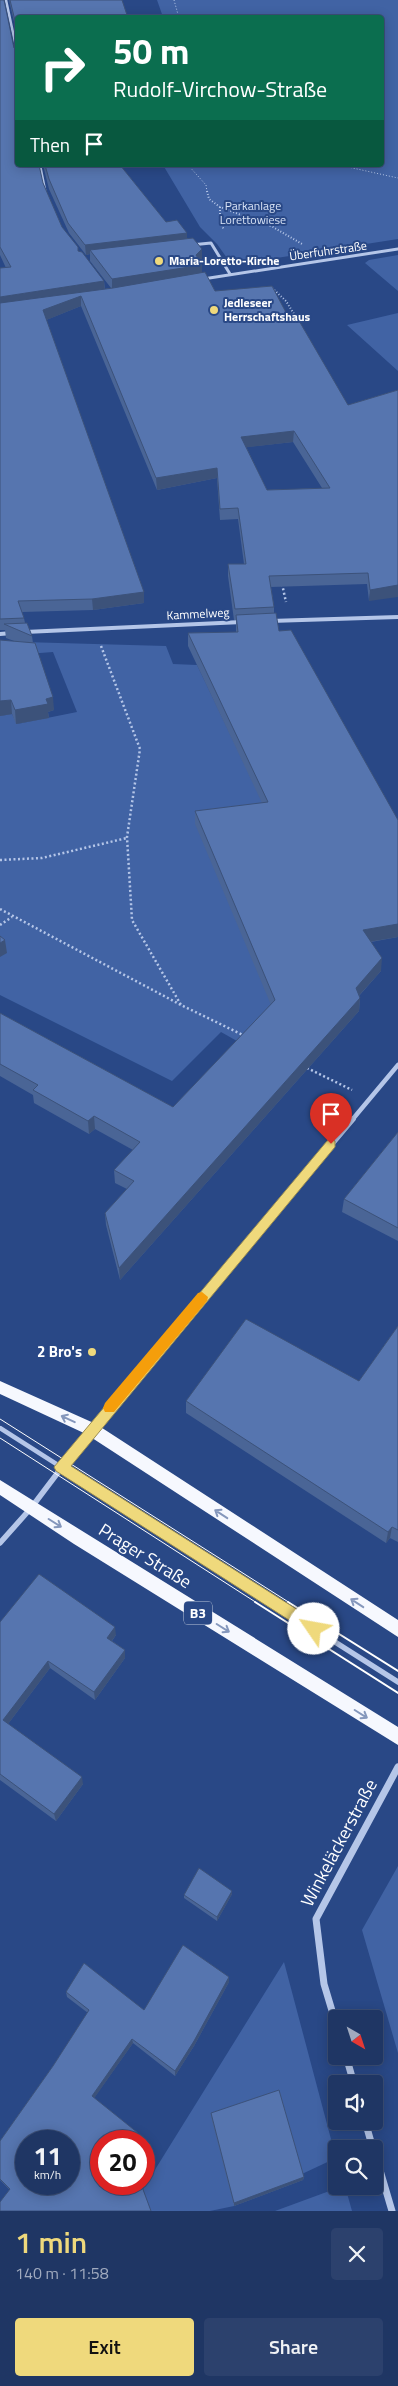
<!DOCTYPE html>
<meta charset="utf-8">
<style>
:root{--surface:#1f3664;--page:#2c416d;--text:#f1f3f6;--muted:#a1abbf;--line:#3c5078;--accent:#efd97c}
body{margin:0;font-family:"Titillium Web",sans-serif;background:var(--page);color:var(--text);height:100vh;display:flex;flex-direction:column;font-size:19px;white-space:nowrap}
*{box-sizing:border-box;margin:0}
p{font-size:16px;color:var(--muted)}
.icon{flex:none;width:28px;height:28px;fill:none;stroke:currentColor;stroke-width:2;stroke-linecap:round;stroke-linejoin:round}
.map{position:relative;height:2211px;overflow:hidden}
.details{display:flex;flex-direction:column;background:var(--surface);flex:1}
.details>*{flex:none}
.top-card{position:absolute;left:15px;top:15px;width:369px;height:152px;border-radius:5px;box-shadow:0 2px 12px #0003,0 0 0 1px var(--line);background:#0b6e4f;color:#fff;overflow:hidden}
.needle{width:32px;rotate:141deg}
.controls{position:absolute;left:328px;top:2010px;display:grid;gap:10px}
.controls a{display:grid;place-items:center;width:55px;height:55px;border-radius:5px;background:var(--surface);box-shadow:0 2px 12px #0003,0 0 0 1px var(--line);font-size:25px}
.speed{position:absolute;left:15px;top:2130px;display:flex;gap:10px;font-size:25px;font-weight:700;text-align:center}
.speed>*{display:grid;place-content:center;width:65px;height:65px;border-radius:50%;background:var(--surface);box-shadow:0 2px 12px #0003,0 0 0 1px var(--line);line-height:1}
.speed small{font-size:12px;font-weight:400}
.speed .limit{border:8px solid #d22;background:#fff;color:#111}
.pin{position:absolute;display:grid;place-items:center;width:42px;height:42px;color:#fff;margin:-51px -21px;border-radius:50% 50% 50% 0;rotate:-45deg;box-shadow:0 0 5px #0007}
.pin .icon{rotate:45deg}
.me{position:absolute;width:55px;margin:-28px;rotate:303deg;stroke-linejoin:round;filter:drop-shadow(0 0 4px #0008)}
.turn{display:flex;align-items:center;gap:18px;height:105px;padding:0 15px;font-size:22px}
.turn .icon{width:65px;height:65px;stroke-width:2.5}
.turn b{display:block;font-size:35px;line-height:42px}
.then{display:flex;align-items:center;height:48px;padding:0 15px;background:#0003;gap:10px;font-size:19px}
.round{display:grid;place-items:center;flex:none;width:52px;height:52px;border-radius:5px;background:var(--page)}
.headline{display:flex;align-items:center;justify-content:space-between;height:85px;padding:0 15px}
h1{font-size:30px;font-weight:600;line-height:38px;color:var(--accent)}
.button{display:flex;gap:10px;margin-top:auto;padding:10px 15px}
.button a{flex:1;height:58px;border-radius:5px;background:var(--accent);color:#111;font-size:20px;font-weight:600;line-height:58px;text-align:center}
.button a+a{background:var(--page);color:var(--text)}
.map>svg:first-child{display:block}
.green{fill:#4163a4}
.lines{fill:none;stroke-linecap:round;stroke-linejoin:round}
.path-far2{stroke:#b5c6e8;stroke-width:1;stroke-dasharray:1 2;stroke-linecap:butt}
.path-far1{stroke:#b5c6e8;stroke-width:2;stroke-dasharray:1 2;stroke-linecap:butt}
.path{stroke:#b5c6e8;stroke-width:2.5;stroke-dasharray:2 2.5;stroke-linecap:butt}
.service-far1{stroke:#b5c6e8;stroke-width:4.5}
.service{stroke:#b5c6e8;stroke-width:5.5}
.minor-far5{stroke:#b5c6e8;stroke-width:2.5}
.minor-far4{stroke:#b5c6e8;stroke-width:3}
.minor-far3{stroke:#b5c6e8;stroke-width:4}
.minor-far2{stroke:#b5c6e8;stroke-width:4.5}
.minor-far1{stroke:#b5c6e8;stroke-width:5.5}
.minor{stroke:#b5c6e8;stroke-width:7}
.primary{fill:#f6f8fe;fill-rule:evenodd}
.tram-far1{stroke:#fff;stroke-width:1}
.tram{stroke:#fff;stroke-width:2}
.wall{fill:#4a6596;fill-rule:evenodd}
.shaded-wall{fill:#3c527a}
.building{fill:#5675af;stroke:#3c527a;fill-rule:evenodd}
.oneway{stroke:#8597bc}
.route{fill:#efd97c;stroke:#9b8d51}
.slow{fill:#f59e0b}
.poi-dot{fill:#efd97c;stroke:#294886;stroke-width:2}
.labels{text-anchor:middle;stroke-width:4;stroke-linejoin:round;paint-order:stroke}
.far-park-label{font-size:12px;fill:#d8e3f6;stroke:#294886}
.far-street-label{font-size:12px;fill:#fff;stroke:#294886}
.far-poi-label{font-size:12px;font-weight:bold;fill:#fff;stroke:#294886;text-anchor:start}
.shield{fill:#294886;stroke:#bfc8db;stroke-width:1}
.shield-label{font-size:14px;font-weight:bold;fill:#fff}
.poi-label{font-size:15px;font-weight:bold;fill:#fff;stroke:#294886;text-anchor:end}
.near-street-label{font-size:18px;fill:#fff;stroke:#294886}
</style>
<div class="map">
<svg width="398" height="2211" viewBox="0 0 398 2211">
<rect width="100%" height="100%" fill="#294886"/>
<!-- green -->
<path class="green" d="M157,0H398V239L232,265L217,244L200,227L163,165H381V18L163,17Z
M398,255V291L365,263L369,260Z
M398,313V371L347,325Z
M23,642L166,646L173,664L197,665L269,815L274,1013L244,1045L221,1032L172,1081L0,995V716L12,714L17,724L77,712L53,652L27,654Z
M398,1866V2053L362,1930Z
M284,1962L336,2158L234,2206L210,2211H151L143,2189Z
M343,2186H345L352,2211H275Z"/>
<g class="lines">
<!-- path-far2 -->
<path class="path-far2" d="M174,0L179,18
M188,165L206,185L207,192
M339,165L398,178"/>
<!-- path-far1 -->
<path class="path-far1" d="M207,191L209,199L220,207L273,227L302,244
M220,207V221L224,230
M272,288L286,301L299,322"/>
<!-- path -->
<path class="path" d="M282,584L286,602
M101,646L140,749L127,837L132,920L181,1005
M0,860L42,858L127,838
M0,909L181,1005L245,1036
M0,925L12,917
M307,1068L352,1090"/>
<!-- service-far1 -->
<path class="service-far1" d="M0,1428L274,1603"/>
<!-- service -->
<path class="service" d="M272,1602L398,1682"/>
<!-- minor-far5 -->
<path class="minor-far5" d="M6,0L18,56
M40,165L45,190"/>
<!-- minor-far4 -->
<path class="minor-far4" d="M191,245L211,243L230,274
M203,279L398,249"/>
<!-- minor-far3 -->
<path class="minor-far3" d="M270,621L398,617
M25,632L242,622
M0,634L12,633"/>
<!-- minor-far2 -->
<path class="minor-far2" d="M352,1120L398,1065"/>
<!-- minor-far1 -->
<path class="minor-far1" d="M0,1543L31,1508L91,1429L353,1119"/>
<!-- minor -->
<path class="minor" d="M336,2024L324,1984L316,1919L398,1767
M346,2056L354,2084
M365,2121L373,2149
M374,2150L392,2211"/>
<!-- primary -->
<path class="primary" d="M0,1381L96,1424L398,1620V1637L86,1434L0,1394Z
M0,1480L398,1727V1745L74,1544L0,1495Z"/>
<!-- tram-far1 -->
<path class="tram-far1" d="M0,1419L290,1603
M0,1438L257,1603"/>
<!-- tram -->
<path class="tram" d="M255,1602L398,1693
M288,1602L398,1671"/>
</g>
<!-- wall -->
<path class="wall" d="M0,0L18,165L43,183L62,227L78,251L104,281L105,289L111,288L90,261V254L86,255L69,233L49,189L43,165H120L166,222L202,249V260L200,262L202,273L215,291L290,320L348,405L398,390L369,601L367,584L271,587L274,607V613L279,631L398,937L371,942L381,971L359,996L360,998L359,1011L120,1280L106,1225L105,1213L127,1189L115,1183L114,1170L133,1150L95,1129L89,1134L34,1103L33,1095L0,1076V1013L173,1107L271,1005L195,824V811L262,803L188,646V633L236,632V620H234L228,576V564H244L238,519L220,520L217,478L157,490L81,306L46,320L144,603L93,610L22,612L24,618L25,623L32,636L33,643L54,710L48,712L49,718L16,724L12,714L0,716L14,641L6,638L5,630H0V268H6L0,255ZM293,442L322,488L267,490L246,447Z
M9,0H122L18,18V39Z
M398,1132V1241L342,1212L344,1199Z
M398,1326V1542L390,1538L386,1543L186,1413V1401L359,1381Z
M0,1622L116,1635L112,1641L125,1650V1658L95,1700L50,1668L8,1724L83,1784L56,1821L0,1780Z
M232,1894L217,1921L184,1898V1895Z
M229,1982L194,2046L175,2076L133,2043L94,2098L138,2133L139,2137L10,2190L0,2180V2141L53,2066L88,2013L67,1997L66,1992L144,2010Z
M211,2113L304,2177L303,2180L234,2206L211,2117Z"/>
<!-- shaded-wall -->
<path class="shaded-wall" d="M187,233V242L90,250V254L86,255L85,245Z
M202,249V260L196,266L202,265V276L112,290V279L196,255Z
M104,281L105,291L0,308V297Z
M81,296V306L44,321L43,310Z
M294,431L293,442L241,448V437Z
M217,468V478L157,490L156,478Z
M398,585V597L369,601L370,590Z
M144,592V603L93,610L92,599Z
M53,697L54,710L48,712L49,718L16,724L15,710L46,699Z
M11,700L12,714L0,716V701Z
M398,924V937L362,943L363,930Z
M5,940L7,953L0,957V943Z
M382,958L381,971L354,1001L356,988Z
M360,998L359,1011L120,1280L119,1268Z
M94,1116L95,1129L89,1134L88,1121Z
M392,1527L390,1538L386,1543L388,1532Z
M115,1627L116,1635L108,1646L107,1638Z
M125,1650V1658L95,1700L94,1692Z
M48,1661L50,1668L5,1728L3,1720Z
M82,1777L83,1784L56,1821L54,1814Z
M232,1891V1894L217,1921V1917Z
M229,1977V1982L194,2046L175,2076V2071Z
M132,2039L133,2043L93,2100L92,2096Z
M138,2133L139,2137L136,2141H134Z
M304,2177L303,2180L234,2206V2203Z"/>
<!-- building -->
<path class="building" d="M0,0H4L14,48L18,50V165H39L43,183L62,227L78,247V251L82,252L104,281L0,297V268L11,267L0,247Z
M10,0H122L128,18H18V33Z
M45,165H120L166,222L177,220L187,233L85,245L68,223L49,179Z
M193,238L202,249L196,255L202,265L112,279L90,250Z
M205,272L215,291L272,286L290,320L298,319L348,405L398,390V585L370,590L368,573L269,576L274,607L235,609L228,564H246L238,508L220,509L217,468L156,478L81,296L43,310L144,592L92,599L18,601L24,618L0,619V303L113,288ZM294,431L330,488L267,490L241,437Z
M276,613L279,631L291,630L398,820V924L363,930L382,958L356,988L360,998L119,1268L105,1213L134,1181L114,1170L140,1142L94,1116L88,1121L33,1090L38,1085L0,1064V1013L173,1107L275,1000L195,811L268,802L188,633L238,632L236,615Z
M27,623L32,636L4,624Z
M0,640L35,643L53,697L46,699L48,704L15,710L11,700L0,701Z
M0,936L5,940L0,943Z
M398,1132V1228L344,1199Z
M246,1319L359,1381L398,1326V1530L392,1527L388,1532L186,1401Z
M39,1574L115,1627L107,1638L125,1650L94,1692L48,1661L3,1720L82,1777L54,1814L0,1774V1622Z
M199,1868L232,1891L217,1917L184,1895Z
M183,1945L229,1977L194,2041L175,2071L132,2039L92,2096L138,2133L134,2141H101V2184H141L151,2211H0V2202L10,2189L0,2179V2141L53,2066L89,2010L66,1992L84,1963L144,2010ZM26,2141H69V2184H26Z
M279,2090L304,2177L234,2203L211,2113Z"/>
<!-- one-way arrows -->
<defs><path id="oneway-shaft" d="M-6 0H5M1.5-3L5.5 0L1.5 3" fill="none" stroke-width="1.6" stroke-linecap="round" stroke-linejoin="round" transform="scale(1.25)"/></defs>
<g class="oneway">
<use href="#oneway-shaft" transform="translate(68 1419) rotate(-155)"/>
<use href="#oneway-shaft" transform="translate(221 1514) rotate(-147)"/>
<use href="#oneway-shaft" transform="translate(55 1523) rotate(32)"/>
<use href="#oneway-shaft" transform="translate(357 1603) rotate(-147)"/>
<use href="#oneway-shaft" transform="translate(223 1628) rotate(32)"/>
<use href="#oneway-shaft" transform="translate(361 1714) rotate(32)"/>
</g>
<!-- route -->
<path class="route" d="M331,1139L335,1141V1147L71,1466L320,1624L322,1629L320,1634L314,1636L56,1471L54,1467L327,1141Z"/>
<!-- slow -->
<path class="slow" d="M202,1292L208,1297L207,1301L114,1412H105L103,1408L105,1403L198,1293Z"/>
<!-- markers -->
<g class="poi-dot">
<circle cx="159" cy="261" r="5"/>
<circle cx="214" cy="310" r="5"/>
<circle cx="92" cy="1352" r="5"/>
</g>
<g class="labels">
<!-- far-park labels -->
<g class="far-park-label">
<text x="253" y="210">Parkanlage<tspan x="253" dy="14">Lorettowiese</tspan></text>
</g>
<!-- far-street labels -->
<g class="far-street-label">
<text transform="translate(328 251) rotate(-8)" y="4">Überfuhrstraße</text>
<text transform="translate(198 614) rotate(-3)" y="4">Kammelweg</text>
</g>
<!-- far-poi labels -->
<g class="far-poi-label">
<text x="169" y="265">Maria-Loretto-Kirche</text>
<text x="224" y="307">Jedleseer<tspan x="224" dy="14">Herrschaftshaus</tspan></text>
</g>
<!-- shield labels -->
<rect class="shield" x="184" y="1601.5" width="28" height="23" rx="4"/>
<g class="shield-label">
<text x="198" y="1618">B3</text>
</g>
<!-- poi labels -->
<g class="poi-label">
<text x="82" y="1357">2 Bro's</text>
</g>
<!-- near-street labels -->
<g class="near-street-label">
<text transform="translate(145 1556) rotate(32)" y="6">Prager Straße</text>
<text transform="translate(339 1843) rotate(-62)" y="6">Winkeläckerstraße</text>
</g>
</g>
</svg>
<div class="controls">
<a><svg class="needle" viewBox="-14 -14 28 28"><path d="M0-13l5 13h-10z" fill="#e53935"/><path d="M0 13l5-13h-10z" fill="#a1abbf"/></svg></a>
<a><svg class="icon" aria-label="sound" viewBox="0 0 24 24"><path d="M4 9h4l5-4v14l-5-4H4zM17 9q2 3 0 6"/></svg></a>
<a><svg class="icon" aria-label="search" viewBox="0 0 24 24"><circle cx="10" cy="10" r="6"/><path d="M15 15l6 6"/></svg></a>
</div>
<div class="speed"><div>11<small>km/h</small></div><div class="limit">20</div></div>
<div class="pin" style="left:331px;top:1144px;background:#d93025"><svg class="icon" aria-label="arrive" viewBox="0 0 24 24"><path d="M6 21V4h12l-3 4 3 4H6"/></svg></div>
<svg class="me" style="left:314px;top:1629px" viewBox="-20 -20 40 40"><circle r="19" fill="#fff"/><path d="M0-13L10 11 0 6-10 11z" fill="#efd97c"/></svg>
<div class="top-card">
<div class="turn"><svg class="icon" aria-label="right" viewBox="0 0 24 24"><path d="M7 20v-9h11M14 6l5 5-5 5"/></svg><div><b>50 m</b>Rudolf-Virchow-Straße</div></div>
<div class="then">Then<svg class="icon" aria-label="arrive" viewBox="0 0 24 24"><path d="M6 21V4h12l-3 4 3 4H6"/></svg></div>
</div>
</div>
<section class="details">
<div class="headline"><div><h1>1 min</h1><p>140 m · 11:58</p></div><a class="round"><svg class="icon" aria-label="close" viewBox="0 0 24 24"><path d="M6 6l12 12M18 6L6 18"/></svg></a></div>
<div class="button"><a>Exit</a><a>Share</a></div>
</section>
